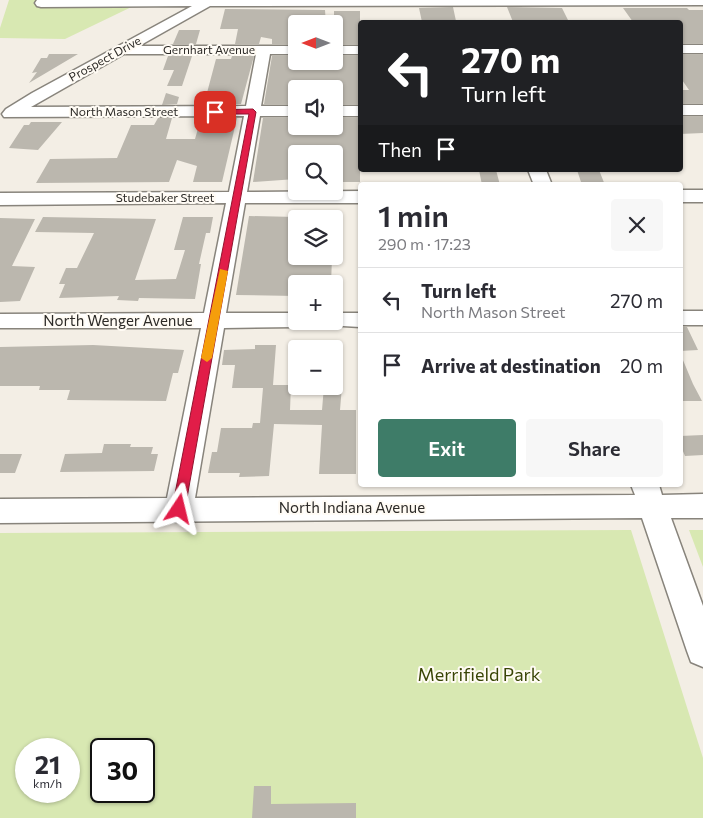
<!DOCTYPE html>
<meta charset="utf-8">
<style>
:root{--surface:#fff;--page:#f7f7f7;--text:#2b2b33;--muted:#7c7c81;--line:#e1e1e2;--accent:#3e7c68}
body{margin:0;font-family:Commissioner,sans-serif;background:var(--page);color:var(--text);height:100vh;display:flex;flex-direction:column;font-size:19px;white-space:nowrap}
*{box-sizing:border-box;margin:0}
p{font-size:16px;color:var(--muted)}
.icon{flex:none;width:28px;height:28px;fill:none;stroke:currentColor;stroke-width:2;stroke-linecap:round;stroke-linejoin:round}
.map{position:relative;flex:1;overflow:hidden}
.details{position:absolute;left:358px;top:182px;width:325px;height:305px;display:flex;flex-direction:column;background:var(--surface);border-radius:5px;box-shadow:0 1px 4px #0004}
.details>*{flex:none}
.top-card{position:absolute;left:358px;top:20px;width:325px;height:152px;border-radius:5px;box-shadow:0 1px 4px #0004;background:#202124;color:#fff;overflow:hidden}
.needle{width:32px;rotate:270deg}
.controls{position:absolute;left:288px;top:15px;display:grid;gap:10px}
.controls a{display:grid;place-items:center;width:55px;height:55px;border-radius:5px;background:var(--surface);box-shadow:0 1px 4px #0004;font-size:25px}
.speed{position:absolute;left:15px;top:738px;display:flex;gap:10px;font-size:25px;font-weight:700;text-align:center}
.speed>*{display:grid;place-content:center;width:65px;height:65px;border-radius:50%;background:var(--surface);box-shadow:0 1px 4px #0004;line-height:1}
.speed small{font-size:12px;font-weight:400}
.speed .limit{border:2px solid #111;border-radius:8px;background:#fff;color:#111}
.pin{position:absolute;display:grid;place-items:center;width:42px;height:42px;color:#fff;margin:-21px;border-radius:10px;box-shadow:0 2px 8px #0006}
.me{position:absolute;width:55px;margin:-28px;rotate:10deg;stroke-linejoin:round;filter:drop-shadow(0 0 4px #0008)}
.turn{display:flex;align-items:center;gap:18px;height:105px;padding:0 20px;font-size:22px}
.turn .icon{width:65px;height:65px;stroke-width:2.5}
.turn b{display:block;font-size:35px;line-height:42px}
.then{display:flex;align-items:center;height:48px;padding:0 20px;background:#0003;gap:10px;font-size:19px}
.round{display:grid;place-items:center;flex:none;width:52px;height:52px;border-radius:5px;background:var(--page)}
.summary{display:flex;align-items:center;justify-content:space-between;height:85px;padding:0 20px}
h1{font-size:30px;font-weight:600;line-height:38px}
.action{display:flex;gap:10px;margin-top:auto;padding:10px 20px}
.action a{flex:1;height:58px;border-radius:5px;background:var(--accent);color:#fff;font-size:20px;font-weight:600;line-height:58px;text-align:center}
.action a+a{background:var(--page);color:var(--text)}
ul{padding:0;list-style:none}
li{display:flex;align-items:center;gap:15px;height:65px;padding:0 20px;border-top:1px solid var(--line)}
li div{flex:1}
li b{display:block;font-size:19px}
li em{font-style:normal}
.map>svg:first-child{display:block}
.green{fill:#d8e8b2;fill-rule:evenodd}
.building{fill:#bbb7ae}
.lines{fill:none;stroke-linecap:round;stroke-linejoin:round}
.minor-casing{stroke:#88847c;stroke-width:3}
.minor{fill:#fff;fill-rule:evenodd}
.route{fill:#e11d48;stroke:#92132f}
.slow{fill:#f59e0b}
.labels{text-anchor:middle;stroke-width:4;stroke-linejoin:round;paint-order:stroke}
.far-street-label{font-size:12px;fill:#2c2a27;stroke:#fffbf4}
.street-label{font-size:15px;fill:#2c2a27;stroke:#fffbf4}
.near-park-label{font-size:18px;fill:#394506;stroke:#fffbf4}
</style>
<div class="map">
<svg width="703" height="818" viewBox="0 0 703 818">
<rect width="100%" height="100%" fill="#f3eee5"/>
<!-- green -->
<path class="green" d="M9,0H146L65,39L0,38V28Z
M631,530L703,758V818H0V533ZM26,749H69V791H26ZM101,749H144V791H101Z
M689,530H703V567Z"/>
<!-- building -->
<path class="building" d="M453,7L456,21L422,22L419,8Z
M507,7L562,8L569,22H513Z
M623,8H687L689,10H703V43H680V22H633Z
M225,9L325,10L326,24H296V44H272V39L261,37L259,44H235L238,29H220Z
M334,11H360V44H334Z
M179,30H200L196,44H173Z
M49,54H78L29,83L37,72L32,73L41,58H47Z
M680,55H703V103H680V90H689L680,77Z
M168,56H192L182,86H167L174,70H163Z
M232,56H254L241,104H204L216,59H231Z
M272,56H296V61H334V56H360V104H334V88L296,89V104H264Z
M166,93L179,97L177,104L162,105Z
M680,117H703V133L680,134Z
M158,118H172L166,139H195L201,118H237L222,182H193L197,166L177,160L169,182L36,183L50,159L117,158L131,125H154Z
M263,118H296V126H334V118H360V182H334V154H296V179L253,182Z
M31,122H62L38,150L9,148L24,125H29Z
M479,170H496L500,185H482Z
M577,170H599L605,185H582Z
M249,216L296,217V233H293L290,263H318L319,258H332L331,284H296V296L236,295Z
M43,217L156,219L135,280L176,279L185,250H174L183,217H213L210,233H206L199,264H201L195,299L139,298L138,301L117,300L119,296L59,298L65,284H59L66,268H77L94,233L35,232Z
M0,218L35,219L12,266L35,267L20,301L0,302Z
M680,327H687L698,350L680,351Z
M93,345L184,350L178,373H173L166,401L67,400L70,390H39L40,386H0V347Z
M255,345H276L273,385H291L290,410H322L324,386H342L340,410H356V474H319L322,425L274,424L269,476L239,477L240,473H208L212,452H217L221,428H252L253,423H260L263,388H232L235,365H222L224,350L255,349Z
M680,353L693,384L702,401H680Z
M703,435V455L685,456L680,444V436Z
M104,444H131L130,447H153L151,454H158L154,471L60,472L65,454L102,453Z
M0,454H22L15,473H0Z
M254,786H271V804L356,803V818H252Z"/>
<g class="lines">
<!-- minor casing -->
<g class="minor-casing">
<path id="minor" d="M37,0H703V5L210,6L139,46H296V54H270L261,106H296V116H260L247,192L360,191V203H245L226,313H296V321H306L304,325L296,327L224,328L195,498L635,495L631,485H659L662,495L703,494V518H671L703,606V667L691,662L687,651L642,518L0,523V499L167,498L201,328H0V314L204,313L226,203L0,205V193L229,192L244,116L4,117L2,114L6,109L32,93L192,6L41,7L37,6L35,3ZM124,54H256L246,106L31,107Z
M680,45H703V53H680Z
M334,46H360V54H334Z
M680,105H703V115H680Z
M334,106H360V116H334Z
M528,170H546L552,185H534Z
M680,190H703V202H680Z
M680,311H703V325H680Z
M334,313H360V327L326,325L324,321H334Z"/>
</g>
<!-- minor -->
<use href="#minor" class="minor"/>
</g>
<!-- route -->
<path class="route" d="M253,109L256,112L185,509L179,515L172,509L249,114H215L211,112L215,110Z"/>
<!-- slow -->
<path class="slow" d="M220,269L228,271L212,358L207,362L201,358Z"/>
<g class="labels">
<!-- far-street labels -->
<g class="far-street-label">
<text x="209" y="54">Gernhart Avenue</text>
<text transform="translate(105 59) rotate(-29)" y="4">Prospect Drive</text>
<text x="124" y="116">North Mason Street</text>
<text x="165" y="202">Studebaker Street</text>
</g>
<!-- street labels -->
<g class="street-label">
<text x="118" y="326">North Wenger Avenue</text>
<text x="352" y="513">North Indiana Avenue</text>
</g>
<!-- near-park labels -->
<g class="near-park-label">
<text x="479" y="681">Merrifield Park</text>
</g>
</g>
</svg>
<div class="controls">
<a><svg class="needle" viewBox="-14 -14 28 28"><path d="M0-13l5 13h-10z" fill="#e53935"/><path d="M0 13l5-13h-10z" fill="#7c7c81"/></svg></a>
<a><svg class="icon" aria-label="sound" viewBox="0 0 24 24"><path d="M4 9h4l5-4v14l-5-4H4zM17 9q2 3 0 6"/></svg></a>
<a><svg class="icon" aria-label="search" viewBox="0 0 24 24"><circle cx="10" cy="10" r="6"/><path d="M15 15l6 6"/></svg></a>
<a><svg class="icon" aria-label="layers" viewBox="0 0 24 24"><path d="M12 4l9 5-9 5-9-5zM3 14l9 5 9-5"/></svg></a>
<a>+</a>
<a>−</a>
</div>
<div class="speed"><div>21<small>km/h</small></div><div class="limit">30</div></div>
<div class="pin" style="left:215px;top:112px;background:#d93025"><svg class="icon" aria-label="arrive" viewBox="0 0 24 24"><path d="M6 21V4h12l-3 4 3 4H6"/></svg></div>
<svg class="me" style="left:179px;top:509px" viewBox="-20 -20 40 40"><path d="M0-17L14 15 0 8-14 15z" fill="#e11d48" stroke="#fff" stroke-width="4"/></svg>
<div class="top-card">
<div class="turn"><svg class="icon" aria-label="left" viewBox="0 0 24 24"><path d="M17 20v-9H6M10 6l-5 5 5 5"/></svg><div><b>270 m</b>Turn left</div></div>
<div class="then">Then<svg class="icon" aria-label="arrive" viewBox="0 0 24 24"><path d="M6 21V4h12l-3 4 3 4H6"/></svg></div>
</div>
<section class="details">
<div class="summary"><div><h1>1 min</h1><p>290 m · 17:23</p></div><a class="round"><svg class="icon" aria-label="close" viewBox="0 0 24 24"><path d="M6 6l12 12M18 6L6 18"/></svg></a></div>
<ul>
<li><svg class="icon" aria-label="left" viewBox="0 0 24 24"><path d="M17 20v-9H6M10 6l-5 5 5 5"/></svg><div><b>Turn left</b><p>North Mason Street</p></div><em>270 m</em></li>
<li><svg class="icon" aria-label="arrive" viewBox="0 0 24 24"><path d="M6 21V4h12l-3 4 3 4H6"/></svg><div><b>Arrive at destination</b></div><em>20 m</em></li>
</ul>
<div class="action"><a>Exit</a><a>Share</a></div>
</section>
</div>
